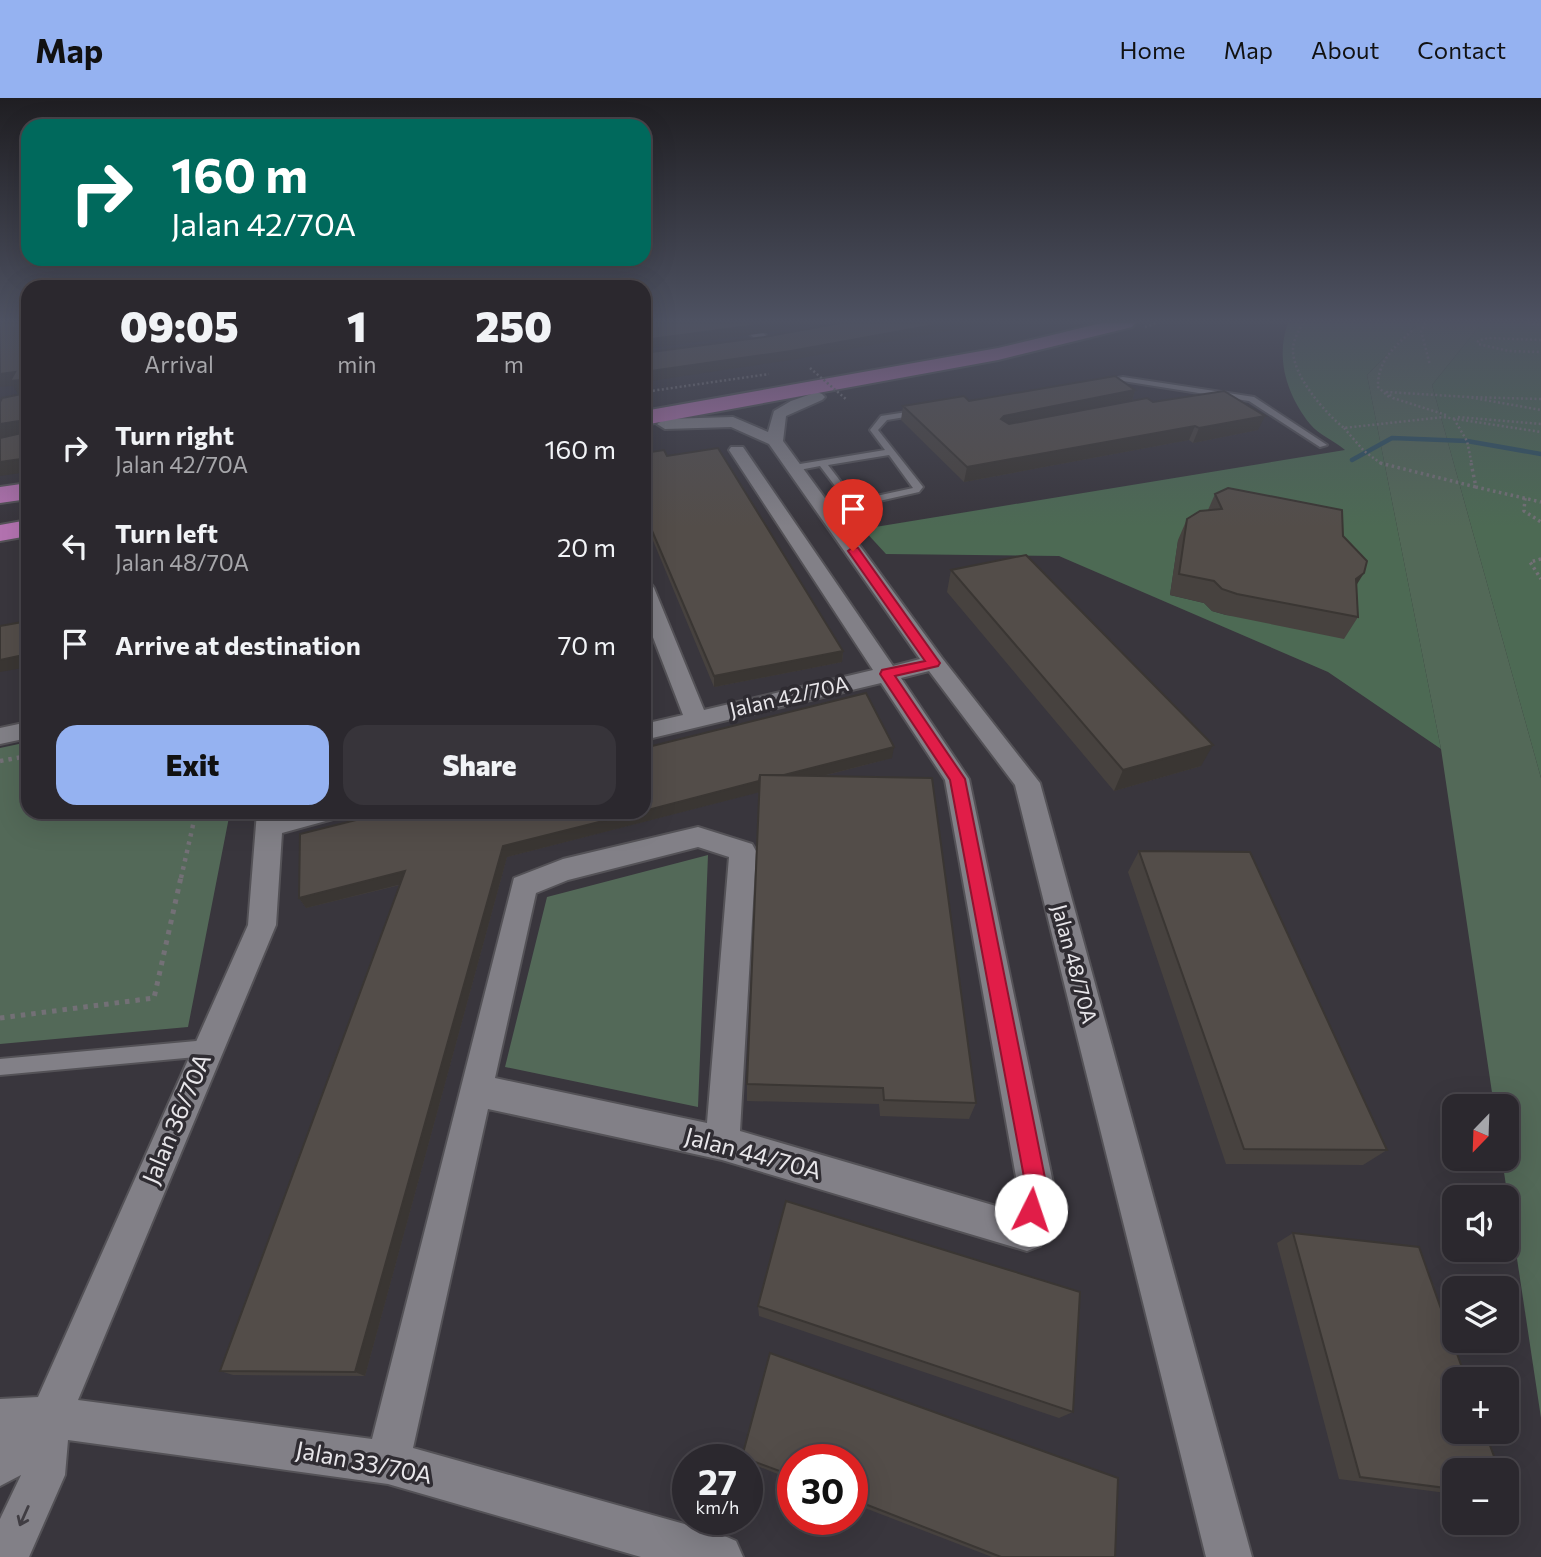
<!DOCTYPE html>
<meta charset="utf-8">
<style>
:root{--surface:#2b282e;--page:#37343a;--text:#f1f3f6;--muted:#a6a6aa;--line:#47444a;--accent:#95b2f1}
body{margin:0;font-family:Commissioner,sans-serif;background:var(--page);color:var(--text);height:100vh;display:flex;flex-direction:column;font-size:26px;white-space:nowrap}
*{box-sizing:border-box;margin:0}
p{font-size:23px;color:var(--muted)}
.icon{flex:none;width:38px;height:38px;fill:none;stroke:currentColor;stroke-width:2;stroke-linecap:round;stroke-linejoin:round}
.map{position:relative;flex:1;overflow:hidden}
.panel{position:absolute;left:21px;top:182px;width:630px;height:539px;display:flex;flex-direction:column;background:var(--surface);border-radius:21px;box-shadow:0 7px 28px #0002,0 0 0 2px var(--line)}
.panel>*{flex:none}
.top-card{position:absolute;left:21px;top:21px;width:630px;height:147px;border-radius:21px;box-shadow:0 7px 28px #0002,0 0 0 2px var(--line);background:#00695c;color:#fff;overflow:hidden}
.needle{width:46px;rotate:203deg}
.fabs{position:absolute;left:1442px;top:996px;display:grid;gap:14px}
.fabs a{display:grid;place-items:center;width:77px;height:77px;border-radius:14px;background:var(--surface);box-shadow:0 7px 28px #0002,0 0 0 2px var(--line);font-size:35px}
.speed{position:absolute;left:672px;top:1346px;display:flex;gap:14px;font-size:35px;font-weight:700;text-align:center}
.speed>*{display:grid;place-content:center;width:91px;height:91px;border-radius:50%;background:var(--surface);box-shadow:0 7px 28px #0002,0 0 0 2px var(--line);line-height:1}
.speed small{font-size:18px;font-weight:400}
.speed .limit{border:10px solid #d22;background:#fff;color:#111}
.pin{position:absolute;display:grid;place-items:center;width:60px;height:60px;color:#fff;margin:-72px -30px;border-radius:50% 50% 50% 0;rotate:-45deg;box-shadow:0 0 7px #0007}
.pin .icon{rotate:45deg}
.me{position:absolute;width:77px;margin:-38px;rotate:4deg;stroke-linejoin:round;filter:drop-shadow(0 0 5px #0008)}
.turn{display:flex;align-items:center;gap:24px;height:147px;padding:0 35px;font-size:32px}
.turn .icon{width:91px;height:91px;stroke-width:2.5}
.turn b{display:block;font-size:49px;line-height:60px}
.eta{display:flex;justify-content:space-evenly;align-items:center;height:119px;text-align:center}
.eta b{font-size:42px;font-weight:800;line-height:49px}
.primary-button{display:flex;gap:14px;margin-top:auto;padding:14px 35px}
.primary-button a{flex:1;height:80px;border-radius:21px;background:var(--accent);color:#111;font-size:28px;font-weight:800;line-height:80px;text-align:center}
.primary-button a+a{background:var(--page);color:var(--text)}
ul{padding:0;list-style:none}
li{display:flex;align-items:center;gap:21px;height:98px;padding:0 35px}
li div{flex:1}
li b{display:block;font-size:26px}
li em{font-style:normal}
header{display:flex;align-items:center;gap:42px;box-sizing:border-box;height:98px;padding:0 35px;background:var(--accent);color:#111}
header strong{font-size:33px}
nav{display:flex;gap:38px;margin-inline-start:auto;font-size:24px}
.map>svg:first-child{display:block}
.green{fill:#536958}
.forest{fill:#4d6a54;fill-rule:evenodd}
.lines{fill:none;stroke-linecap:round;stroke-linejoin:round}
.stream{stroke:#2e5261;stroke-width:4.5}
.lane-casing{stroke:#545257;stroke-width:4}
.street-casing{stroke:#545257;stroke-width:4}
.highway-casing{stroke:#545257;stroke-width:4}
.path-far3{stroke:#737076;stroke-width:2.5;stroke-dasharray:2 2.5;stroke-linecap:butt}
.path-far2{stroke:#737076;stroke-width:3.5;stroke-dasharray:2.5 3.5;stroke-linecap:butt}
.path-far1{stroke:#737076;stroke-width:4.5;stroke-dasharray:3.5 5;stroke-linecap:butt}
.path{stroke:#737076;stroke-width:5;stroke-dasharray:4.5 6;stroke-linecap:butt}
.lane{fill:#828087;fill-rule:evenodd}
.street{fill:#828087;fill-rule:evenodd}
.highway{fill:#b473b1;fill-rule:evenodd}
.path-bridge{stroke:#737076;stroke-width:2.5;stroke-dasharray:2 2.5;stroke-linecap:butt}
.wall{fill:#47423f}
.shaded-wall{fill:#3a3633}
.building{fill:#534d49;stroke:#3a3633;stroke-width:2}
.oneway{stroke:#403d43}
.route{fill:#e11d48;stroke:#92132f;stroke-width:2}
.labels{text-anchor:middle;stroke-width:7;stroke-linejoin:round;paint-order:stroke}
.street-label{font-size:21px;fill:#e8e6ea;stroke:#2f2c32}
.near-street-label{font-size:24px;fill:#e8e6ea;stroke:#2f2c32}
</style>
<header>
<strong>Map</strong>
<nav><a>Home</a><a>Map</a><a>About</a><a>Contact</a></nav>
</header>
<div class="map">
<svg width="1541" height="1459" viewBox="0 0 1541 1459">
<rect width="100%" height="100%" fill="#39363d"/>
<!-- green -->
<path class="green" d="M1418,225H1482L1432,287L1541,680V1320L1502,1061L1507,1060V1008H1494L1441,651L1367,277Z
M28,644V714H230L188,929L0,946V650Z
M708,757L698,1009L505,969L547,799Z"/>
<!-- forest -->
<path class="forest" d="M1288,225H1418L1367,277L1441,651L1328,574L1059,458L886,456L863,431L1345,352C1335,343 1319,337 1310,326C1287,297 1275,260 1288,225ZM1191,434L1246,519L1226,517L1212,513L1204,505L1170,497L1178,443Z
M1482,225H1541V680L1432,287Z"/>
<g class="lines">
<!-- stream -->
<path class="stream" d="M1352,362L1392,340L1467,343L1541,356"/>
<!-- lane casing -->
<g class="lane-casing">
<path id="lane" d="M1123,279L1254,299L1327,347L1320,349L1249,303L1123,283L1102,286L1098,284Z
M920,312H923V316L887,322L878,332L923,389L919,394L857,408L848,405L820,368L794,373L789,370L794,367L885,352L870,332L881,318ZM889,357L913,390L858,402L854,401L828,367Z
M207,942L213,944L216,950L213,956L207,958L0,977V961Z"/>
</g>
<!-- street casing -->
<g class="street-casing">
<path id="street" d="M739,225H752L771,242L764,246L759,245Z
M817,294L822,296L825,299L822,302L786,318L783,343L942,560L1040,685L1252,1459H1206L1015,687L929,573L901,580L969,681L1054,1090L1045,1135L1040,1148L1027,1153L722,1062L488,1011L413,1350L720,1436L736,1443L743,1459H641L388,1386L68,1342L65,1377L29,1459H0V1421L21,1377L0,1388V1301L38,1299L248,827L257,714H337L333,721L282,735L276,827L78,1302L372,1341L514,780L563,761L698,729L752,746L756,753L740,1033L1013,1113L1018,1090L945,682L881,585L644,642V626L683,617L644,516V484L651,486L654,490L704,612L873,572L729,352L731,349H743L893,568L920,561L769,346L731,329L665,331L657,326L665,321L733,319L768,334L774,313L791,303ZM698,749L729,759L707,1025L495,980L536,795L568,782Z
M28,624V640L0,646V630Z"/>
</g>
<!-- highway casing -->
<g class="highway-casing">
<path id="highway" d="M1102,225H1135L1132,229L998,262L644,327V313L998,250Z
M28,385V401L0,405V389Z
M28,422V438L0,443V427Z"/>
</g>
<!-- path-far3 -->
<path class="path-far3" d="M1303,225C1299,233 1293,242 1293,251C1292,277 1325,315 1344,330L1443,319L1541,334
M1426,225L1421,233L1430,267
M1528,225L1541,227
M1145,229L1157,225
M1541,242L1488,240L1478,243V246L1509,253L1541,254
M644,294L769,276
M1389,299L1378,289C1377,263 1396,247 1414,231
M1541,301L1468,299L1541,312
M1446,317L1393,300L1387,294L1468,299
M1458,319L1541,326
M1454,321L1467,343L1472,367
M1344,330L1364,353L1383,367"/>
<!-- path-far2 -->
<path class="path-far2" d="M1380,365L1476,389
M1471,365L1476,389L1541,404
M1525,400L1524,413L1541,424
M1541,461L1530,464L1541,481"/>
<!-- path-far1 -->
<path class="path-far1" d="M0,663L28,658
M181,780L196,714"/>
<!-- path -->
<path class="path" d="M0,920L154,900L181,779"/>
<!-- lane -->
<use href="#lane" class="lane"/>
<!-- street -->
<use href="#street" class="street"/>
<!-- highway -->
<use href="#highway" class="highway"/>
<!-- path-bridge -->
<path class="path-bridge" d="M810,270L847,302"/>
</g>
<!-- wall -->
<path class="wall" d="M1135,292L1132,303L1153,304L1258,332L1193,345L1189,342L964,384L901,322L903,308Z
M644,355L667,358L843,553L842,564L714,589L644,421Z
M1215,396L1343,438L1356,487L1358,519L1344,541L1226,517L1212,513L1204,505L1170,497L1178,442L1187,421L1208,412Z
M951,472L1201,668L1114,693L947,494Z
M892,660L823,678L976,1005L969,1021L880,1018L879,1006L747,1003V986L759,694L507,759L365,1278L233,1277L220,1273L400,787L306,810L299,800Z
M1139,753L1387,1052L1363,1067L1226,1066L1128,774Z
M1293,1135L1454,1372V1396L1339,1381L1277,1145Z
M758,1208L1073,1314L1059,1320L759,1218Z
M770,1255L1118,1380L1115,1459H992L852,1405V1362H793V1382L747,1364V1362H743L742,1359Z"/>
<!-- shaded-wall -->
<path class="shaded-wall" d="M772,225H820L764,235L644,251V242Z
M945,225H991L791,262L644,284V274Z
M15,274L28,294L18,296L13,288L0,289V276Z
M1135,292L1131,306L1000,332L1001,321L1004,318Z
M1265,318L1258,332L1193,345L1199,330Z
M19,323L28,335L0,340V326Z
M1195,328L1189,342L964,384L967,369Z
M28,360V374L0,378V364Z
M1364,475L1351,496L1356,481Z
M843,553L842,564L714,589V578Z
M28,556V569L0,574V562Z
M1213,647L1201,668L1114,693L1123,672Z
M894,649L892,660L507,759L365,1278L355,1274L503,748L639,714H644V713Z
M405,773L410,784L306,810L299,800Z"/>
<!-- building -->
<path class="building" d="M0,225H28V360L0,364V340L22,335V325L19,323L0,326V304L2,300L22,296L23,285L20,282L10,283L15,274L0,276Z
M644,225H772L644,242Z
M840,225H945L791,253L644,274V255L764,239Z
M1115,278L1135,292L1004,318L1001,321L1009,326L1147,300L1153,304L1224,293L1265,318L1199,330L1195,328L967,369L903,308L964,298L969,303Z
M718,350L843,553L714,578L644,414V355L664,352L667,358Z
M1228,390L1342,412L1343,438L1367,463L1364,475L1356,481L1358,519L1237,496L1222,491L1214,483L1179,476L1187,421L1200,413L1222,411L1215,396Z
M1026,457L1213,647L1123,672L951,472Z
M28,523V556L0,562V528Z
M866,595L894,649L784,677H760L759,683L644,713V650Z
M760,677L932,680L976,1005L884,1002L883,990L747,986Z
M388,714H639L503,748L355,1274L220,1273L405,773L299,800L300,736Z
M1139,753L1250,754L1387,1052L1244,1051Z
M786,1103L1080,1194L1073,1314L758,1208Z
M1293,1135L1419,1149L1466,1281H1454V1334H1485L1499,1372H1454V1391L1360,1379Z
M770,1255L1118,1380L1115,1459H1001L852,1401V1362H793V1378L742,1359Z"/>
<!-- one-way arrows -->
<defs><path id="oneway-shaft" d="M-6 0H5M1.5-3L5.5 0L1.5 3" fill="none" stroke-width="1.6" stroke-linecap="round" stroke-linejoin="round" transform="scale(1.75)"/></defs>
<use class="oneway" href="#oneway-shaft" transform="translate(24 1418) rotate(114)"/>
<!-- sky -->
<linearGradient id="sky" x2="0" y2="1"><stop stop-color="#1f1e22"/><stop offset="0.52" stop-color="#4e5262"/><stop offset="1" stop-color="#4e5262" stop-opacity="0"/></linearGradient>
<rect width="1541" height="429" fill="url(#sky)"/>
<!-- route -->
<path class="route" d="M853,449L858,450L940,565L938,568L895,578L965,681L1047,1090L1039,1120L1031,1123L1024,1120L1020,1112L1026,1090L950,682L880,576L882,572L925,563L848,453Z"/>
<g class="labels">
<!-- street labels -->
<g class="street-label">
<text transform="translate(789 599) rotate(-13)" y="7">Jalan 42/70A</text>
<text transform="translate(1074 866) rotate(75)" y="7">Jalan 48/70A</text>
</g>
<!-- near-street labels -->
<g class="near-street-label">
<text transform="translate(177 1021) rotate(-67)" y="8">Jalan 36/70A</text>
<text transform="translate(753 1056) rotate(15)" y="8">Jalan 44/70A</text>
<text transform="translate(364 1365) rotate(11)" y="8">Jalan 33/70A</text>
</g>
</g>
</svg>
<div class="fabs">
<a><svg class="needle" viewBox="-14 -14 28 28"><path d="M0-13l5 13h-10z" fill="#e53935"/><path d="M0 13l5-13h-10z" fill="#a6a6aa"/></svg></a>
<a><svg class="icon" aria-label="sound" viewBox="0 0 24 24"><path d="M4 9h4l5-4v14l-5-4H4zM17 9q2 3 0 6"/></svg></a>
<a><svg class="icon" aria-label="layers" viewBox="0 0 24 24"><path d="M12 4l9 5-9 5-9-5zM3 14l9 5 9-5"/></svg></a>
<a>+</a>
<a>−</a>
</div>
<div class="speed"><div>27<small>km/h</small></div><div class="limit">30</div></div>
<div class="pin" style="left:853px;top:453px;background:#d93025"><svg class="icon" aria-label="arrive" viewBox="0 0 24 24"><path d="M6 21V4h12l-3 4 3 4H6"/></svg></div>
<svg class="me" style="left:1031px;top:1112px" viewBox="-20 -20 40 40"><circle r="19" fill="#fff"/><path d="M0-13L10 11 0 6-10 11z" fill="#e11d48"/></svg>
<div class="top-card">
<div class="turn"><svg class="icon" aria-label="right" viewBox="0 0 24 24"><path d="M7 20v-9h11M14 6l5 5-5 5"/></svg><div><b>160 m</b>Jalan 42/70A</div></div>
</div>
<section class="panel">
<div class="eta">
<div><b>09:05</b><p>Arrival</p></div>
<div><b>1</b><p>min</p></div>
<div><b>250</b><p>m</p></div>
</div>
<ul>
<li><svg class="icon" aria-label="right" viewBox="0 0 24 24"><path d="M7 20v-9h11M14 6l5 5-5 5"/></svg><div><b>Turn right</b><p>Jalan 42/70A</p></div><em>160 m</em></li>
<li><svg class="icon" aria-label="left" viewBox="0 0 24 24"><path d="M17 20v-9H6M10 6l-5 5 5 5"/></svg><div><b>Turn left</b><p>Jalan 48/70A</p></div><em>20 m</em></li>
<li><svg class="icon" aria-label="arrive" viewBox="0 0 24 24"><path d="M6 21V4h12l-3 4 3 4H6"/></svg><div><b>Arrive at destination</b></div><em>70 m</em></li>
</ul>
<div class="primary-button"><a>Exit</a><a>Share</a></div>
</section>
</div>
